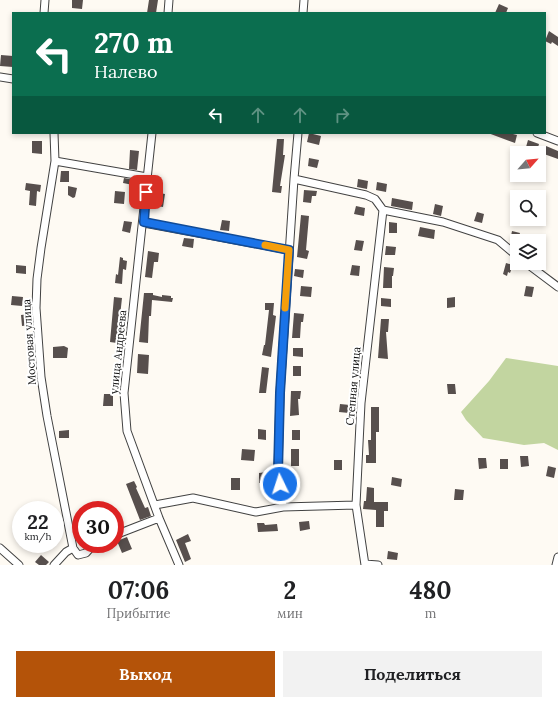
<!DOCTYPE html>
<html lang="ru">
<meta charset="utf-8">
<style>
:root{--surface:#fff;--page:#f2f2f2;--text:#202124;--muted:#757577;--accent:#b45309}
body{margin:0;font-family:Lora,serif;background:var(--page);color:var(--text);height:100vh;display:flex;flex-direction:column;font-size:15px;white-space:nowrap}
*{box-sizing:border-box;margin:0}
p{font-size:13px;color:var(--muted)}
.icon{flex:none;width:22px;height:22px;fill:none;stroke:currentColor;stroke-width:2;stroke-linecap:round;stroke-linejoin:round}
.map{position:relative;height:565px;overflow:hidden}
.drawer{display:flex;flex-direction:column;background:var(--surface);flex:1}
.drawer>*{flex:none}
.top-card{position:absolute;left:12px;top:12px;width:534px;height:122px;border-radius:0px;box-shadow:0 2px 6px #0003;background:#0b6e4f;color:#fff;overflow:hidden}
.needle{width:26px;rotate:63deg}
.tools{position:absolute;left:510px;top:146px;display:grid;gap:8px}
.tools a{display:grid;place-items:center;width:36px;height:36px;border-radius:0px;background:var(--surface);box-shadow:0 2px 6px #0003;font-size:20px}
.speed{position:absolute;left:12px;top:501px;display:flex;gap:8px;font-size:20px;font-weight:700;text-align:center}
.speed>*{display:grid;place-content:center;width:52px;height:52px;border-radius:50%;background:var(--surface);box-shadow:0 2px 6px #0003;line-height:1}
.speed small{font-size:10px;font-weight:400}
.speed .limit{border:6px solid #d22;background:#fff;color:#111}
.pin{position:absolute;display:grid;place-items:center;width:34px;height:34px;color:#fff;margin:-17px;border-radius:8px;box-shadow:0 2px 6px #0006}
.me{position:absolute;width:44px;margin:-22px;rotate:356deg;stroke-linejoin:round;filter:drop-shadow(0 0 3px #0008)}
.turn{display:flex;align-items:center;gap:14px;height:84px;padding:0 16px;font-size:18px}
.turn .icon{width:52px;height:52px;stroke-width:2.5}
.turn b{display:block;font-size:28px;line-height:34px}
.lanes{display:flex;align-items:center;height:38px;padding:0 16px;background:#0003;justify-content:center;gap:20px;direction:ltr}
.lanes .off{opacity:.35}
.eta{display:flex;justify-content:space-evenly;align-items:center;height:68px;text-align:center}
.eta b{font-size:24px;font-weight:700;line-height:28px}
.cta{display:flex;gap:8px;margin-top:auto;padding:8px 16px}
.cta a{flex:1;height:46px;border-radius:0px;background:var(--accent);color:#fff;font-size:16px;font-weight:700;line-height:46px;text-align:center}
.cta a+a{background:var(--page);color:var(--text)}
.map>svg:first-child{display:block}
.forest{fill:#c2d5a0}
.building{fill:#574f4d}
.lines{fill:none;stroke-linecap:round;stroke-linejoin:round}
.street-casing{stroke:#424242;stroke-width:9}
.street{stroke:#fff;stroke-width:7}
.route-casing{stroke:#114b97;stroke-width:10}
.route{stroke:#1a73e8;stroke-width:7}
.slow{stroke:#f59e0b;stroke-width:7}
.labels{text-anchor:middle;stroke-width:4;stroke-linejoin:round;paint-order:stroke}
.street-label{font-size:11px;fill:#0f0f0f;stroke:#fff}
</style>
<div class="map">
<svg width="558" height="565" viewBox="0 0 558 565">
<rect width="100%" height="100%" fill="#fefaf3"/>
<!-- forest -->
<path class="forest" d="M506,358L558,366V450L544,443L524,445L483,438L466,420L461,412L489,381Z"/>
<!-- building -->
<path class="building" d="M72,0H83L82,9L72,8Z
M149,0H158L156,13H147Z
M499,4L508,8L506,13H495Z
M549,31L558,37V46L552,42L551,44L545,41Z
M1,55L13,56V67L0,66Z
M309,133L321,136L319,145L307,142Z
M488,133H509L517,135L515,143Z
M277,139H284L283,155H285L280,186H282L281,193L272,192Z
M528,140L539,144L537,151L526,147Z
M32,141H42V154L32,153Z
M546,146L558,151V159L544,154Z
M130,150L139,151L137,170L129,169Z
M309,158L319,160L317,168L308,166Z
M61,171H69V182H60Z
M124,178L139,181L138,186L123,183Z
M358,179L368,181L367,189L357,187Z
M377,182L387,184L386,192L376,190Z
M26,183L41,185L40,192L37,191L36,206L29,205L30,191L25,190Z
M68,186L77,188L75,197L73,198L68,195Z
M304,190L317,191L316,196H312L311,203L303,202Z
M115,191L125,192L124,204L114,203Z
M154,192L165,194L163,207L152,205Z
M392,198L413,202L412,210L391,206Z
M435,204L443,206L441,216L433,214Z
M356,206L365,208L364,216L354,214Z
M477,212L484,214L482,223L474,221Z
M301,215L309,216L306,250L309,251L307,259L297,257Z
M222,220L230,221L229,231L220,230Z
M124,221L132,222L130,233L122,231Z
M389,222L397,223V233H389Z
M420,227L435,230L434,239L418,236Z
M512,231L520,233L517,242L510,241Z
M184,238L194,239L193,248L182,246Z
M356,240L364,241L362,251L354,250Z
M386,246L396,247L395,255H385Z
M148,251L159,253L158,262H154L152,278L145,277Z
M120,257L123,258V260L127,261L126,270L123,269L122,284L115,283L116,274L118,275Z
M506,263L513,265L510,273L508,272L507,276L503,274Z
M16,265L26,266V274L16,273Z
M352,265L360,266L359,276L350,275Z
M384,267L394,268L393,276H392V288H383Z
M295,269L304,270L303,278L294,276Z
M301,286L312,287L311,297L300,296Z
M526,286L534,287L532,297L524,296Z
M144,293H153V295L162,297V295L171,296V298H173L172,302L152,300L151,316H149L148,343L139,342Z
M12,296L23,297L22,306L11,305Z
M114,297L122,298L117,343L110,342Z
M455,297V307L447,308V298Z
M381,298L391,299V307L381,306Z
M265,303H274L273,315L276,316L271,357L262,355L264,345H265L269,310H265Z
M294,313L304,314L303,322H301L300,338H292Z
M29,314L30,325L22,326L21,315Z
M381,319H389L388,332H386L388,359L378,358Z
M64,346L68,348L67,358H53V347Z
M293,348H303V357L293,356Z
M138,354L149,355L148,374L137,373Z
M293,366H301V376H293Z
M262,367L269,368L266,393H259Z
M447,384H455L456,394H448Z
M291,391H301L300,399H298L299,415L290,416Z
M104,394H113V406H103Z
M340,404L350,405L349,413L339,412Z
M371,407H379V432H376V463H366V455H369L368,440H371Z
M258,429L266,430V440L258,439Z
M69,430V438H59V431Z
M292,430H300V440H292Z
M242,449L255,450L254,461L241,460Z
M291,449H299V466H291Z
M520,456H528L529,466L521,467Z
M478,458H486L487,468L479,469Z
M500,459H508V469H500Z
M334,460H342V470H334Z
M548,466L556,468L554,478L546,476Z
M267,472V483H259V473Z
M392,477L402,479L401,487L391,485Z
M231,478H240V490H231Z
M134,481L137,487L136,488L145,508L148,507L151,516L140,520L126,484Z
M367,487L374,488V502H388V511H384V527H376V510L363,509L364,501H366Z
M455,489L464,490L463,500H454Z
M309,521L310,529L300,531L299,522Z
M257,523H264L265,525L277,524L278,531L258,532Z
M188,534L191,541L185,543L191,559L185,562L176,540Z
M127,537L132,549L122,553L117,541Z
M388,551L398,553L397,560L387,559Z
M41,555L49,562L46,565H39L35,562Z"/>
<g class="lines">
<!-- street casing -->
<g class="street-casing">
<path id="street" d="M44,13L45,0
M168,13L169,0
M303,13L304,0
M0,77L13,79
M54,133L55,161L41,248L37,279L36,308L41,377L47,416L73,548
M152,133L124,393L127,431L159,518L179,565
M537,133L558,141
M55,161L147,177
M294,179L366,195L375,199L383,210L443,222L498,240L517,256
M144,223L289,250
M526,263L558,287
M155,505L193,498L256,512L283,507L356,505
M283,507L278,472L280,393L294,179L298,133
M115,535L159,518
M0,548L19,565
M365,564L378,565
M54,565L66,552L73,548L78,555L86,553L94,544
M365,565L356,505L361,403L383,210
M556,565L558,557"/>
</g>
<!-- street -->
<use href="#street" class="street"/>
</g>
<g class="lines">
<!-- route casing -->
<g class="route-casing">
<path id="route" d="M146,192L144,222L289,250L280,393L278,472L280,484"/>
</g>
<!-- route -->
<use href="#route" class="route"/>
<!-- slow -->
<path class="slow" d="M265,245L289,250L285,308"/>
</g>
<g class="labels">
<!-- street labels -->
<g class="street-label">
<text transform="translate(29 342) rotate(-94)" y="4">Мостовая улица</text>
<text transform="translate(118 352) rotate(-84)" y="4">улица Андреева</text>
<text transform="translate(353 386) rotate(-85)" y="4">Степная улица</text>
</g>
</g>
</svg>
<div class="tools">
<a><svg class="needle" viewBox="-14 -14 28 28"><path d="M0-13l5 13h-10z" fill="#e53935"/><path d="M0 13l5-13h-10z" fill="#757577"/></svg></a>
<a><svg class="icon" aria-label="search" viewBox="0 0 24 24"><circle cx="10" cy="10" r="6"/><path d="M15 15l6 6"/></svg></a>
<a><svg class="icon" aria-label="layers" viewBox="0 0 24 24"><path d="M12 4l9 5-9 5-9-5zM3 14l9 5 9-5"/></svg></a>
</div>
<div class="speed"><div>22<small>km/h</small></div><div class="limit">30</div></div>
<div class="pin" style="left:146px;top:192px;background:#d93025"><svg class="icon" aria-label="arrive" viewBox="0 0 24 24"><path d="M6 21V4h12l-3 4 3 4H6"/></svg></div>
<svg class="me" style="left:280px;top:484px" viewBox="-20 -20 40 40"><circle r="17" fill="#1a73e8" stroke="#fff" stroke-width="3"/><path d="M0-11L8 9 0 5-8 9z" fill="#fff"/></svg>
<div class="top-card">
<div class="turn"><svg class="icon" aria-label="left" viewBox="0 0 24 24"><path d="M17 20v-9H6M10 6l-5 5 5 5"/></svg><div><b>270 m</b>Налево</div></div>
<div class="lanes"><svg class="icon" aria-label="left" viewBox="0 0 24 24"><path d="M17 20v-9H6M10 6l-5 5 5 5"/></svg><svg class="icon off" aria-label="ahead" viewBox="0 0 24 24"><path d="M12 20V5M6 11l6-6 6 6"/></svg><svg class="icon off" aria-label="ahead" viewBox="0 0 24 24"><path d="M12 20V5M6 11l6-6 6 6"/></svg><svg class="icon off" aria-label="right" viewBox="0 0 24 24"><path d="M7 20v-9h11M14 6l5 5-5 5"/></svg></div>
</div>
</div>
<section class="drawer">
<div class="eta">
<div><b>07:06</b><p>Прибытие</p></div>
<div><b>2</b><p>мин</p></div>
<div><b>480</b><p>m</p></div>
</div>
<div class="cta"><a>Выход</a><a>Поделиться</a></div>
</section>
